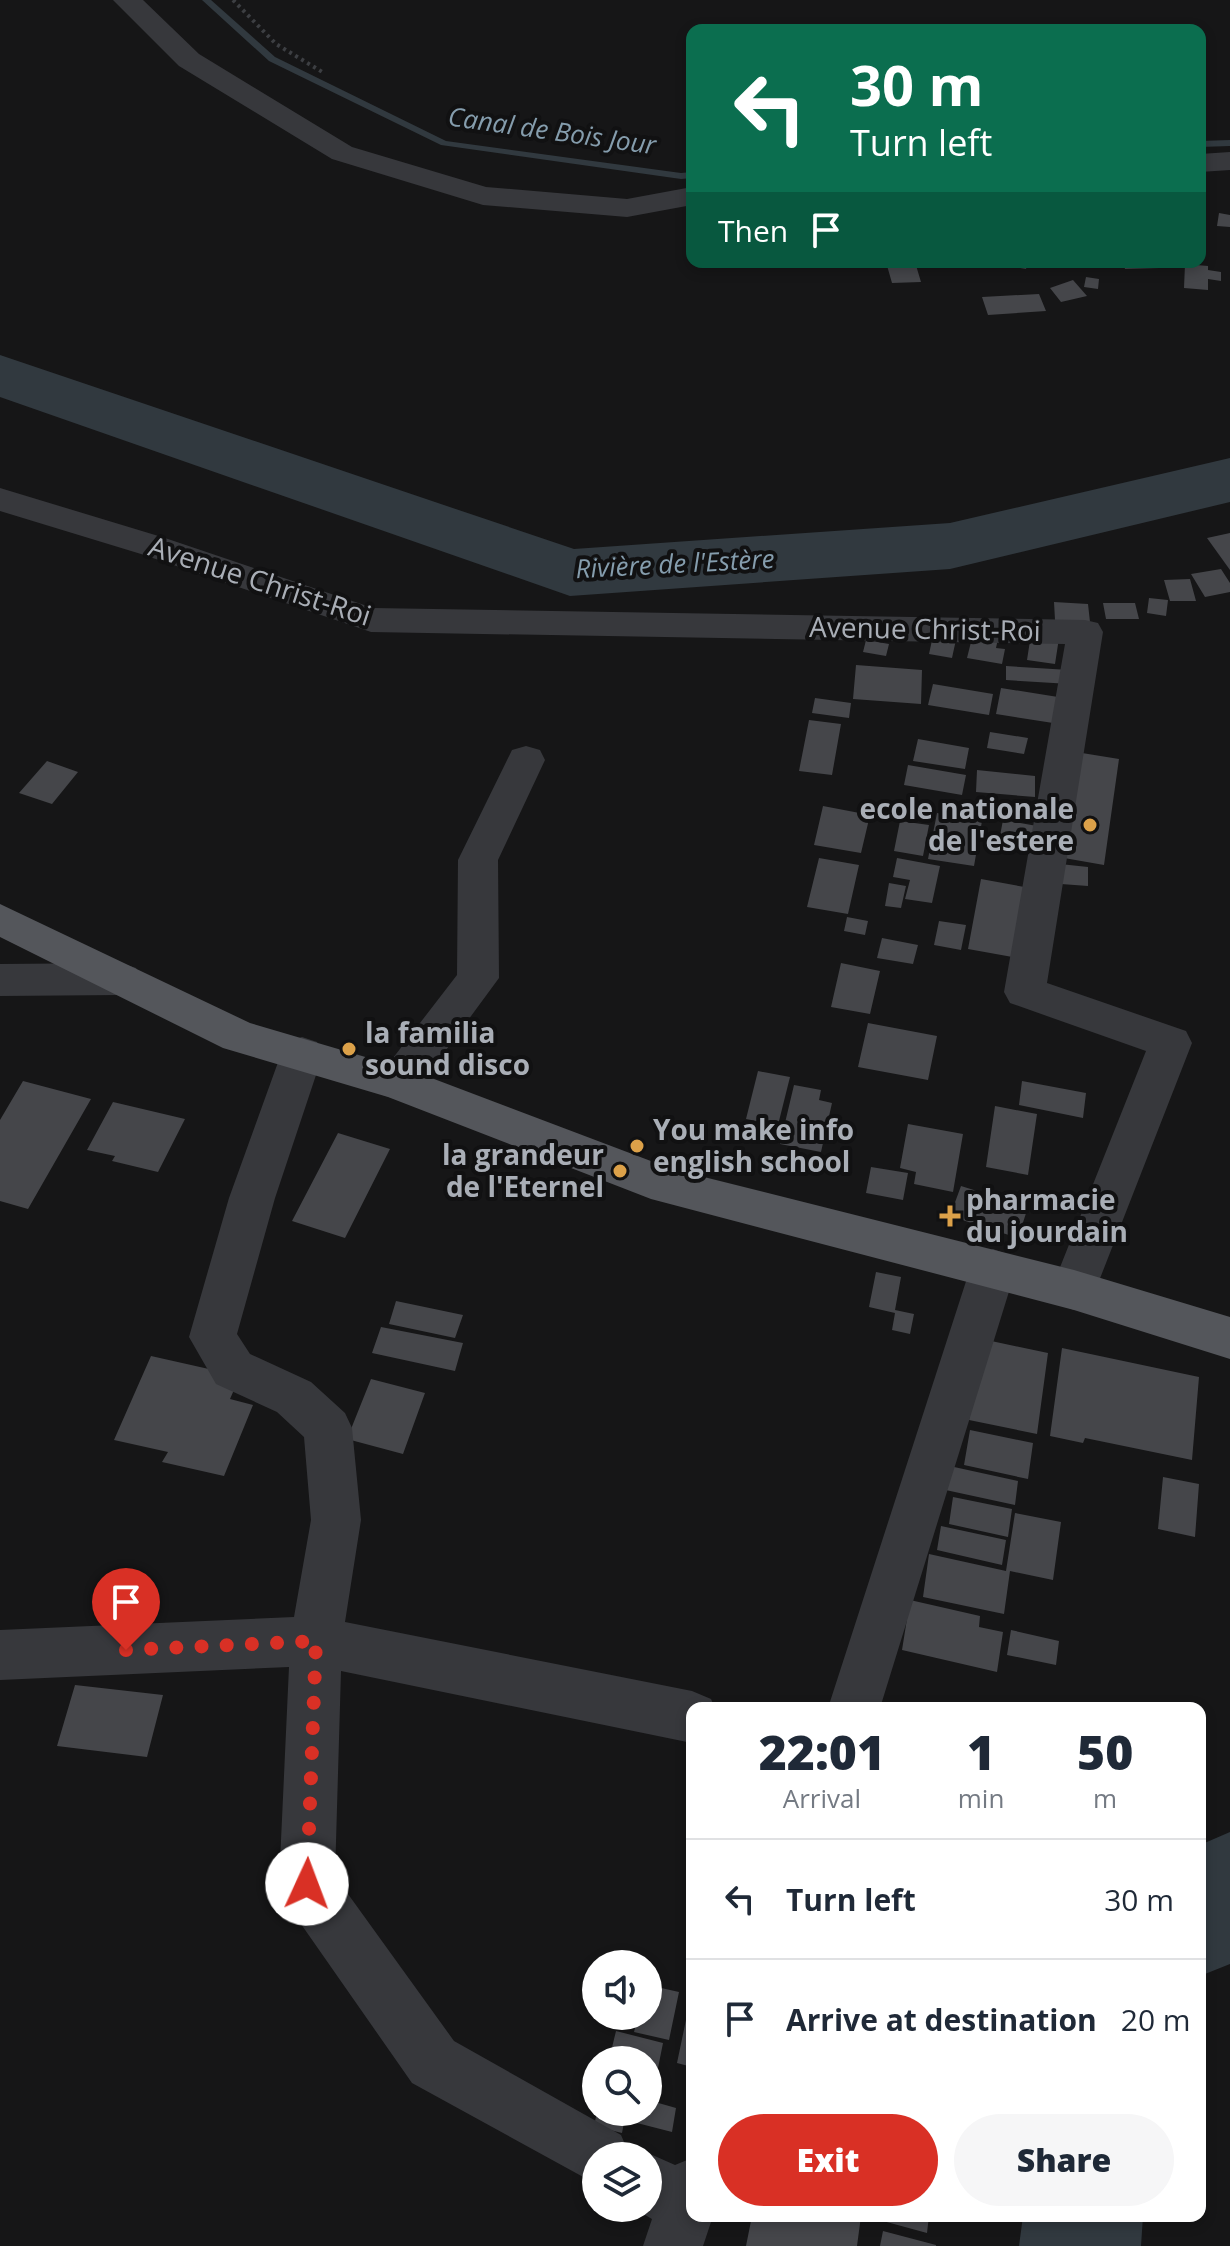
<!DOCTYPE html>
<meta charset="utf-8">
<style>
:root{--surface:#fff;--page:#f6f6f7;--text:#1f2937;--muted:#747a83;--line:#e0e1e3;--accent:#d93025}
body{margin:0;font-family:"Open Sans",sans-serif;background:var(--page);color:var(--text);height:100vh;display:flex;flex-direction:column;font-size:30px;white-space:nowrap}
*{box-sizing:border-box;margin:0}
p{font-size:26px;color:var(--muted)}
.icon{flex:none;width:44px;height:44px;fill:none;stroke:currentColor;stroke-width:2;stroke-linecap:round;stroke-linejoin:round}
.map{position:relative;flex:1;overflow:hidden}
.details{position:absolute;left:686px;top:1702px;width:520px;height:520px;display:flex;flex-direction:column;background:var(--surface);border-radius:16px;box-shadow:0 4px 12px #0003}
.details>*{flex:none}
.guide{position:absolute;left:686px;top:24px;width:520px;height:244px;border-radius:16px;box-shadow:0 4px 12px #0003;background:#0b6e4f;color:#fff;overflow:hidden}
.tools{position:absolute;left:582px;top:1950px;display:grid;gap:16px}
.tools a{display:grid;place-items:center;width:80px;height:80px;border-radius:50%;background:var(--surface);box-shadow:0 4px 12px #0003;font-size:40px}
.pin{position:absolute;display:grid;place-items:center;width:68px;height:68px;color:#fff;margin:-82px -34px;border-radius:50% 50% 50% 0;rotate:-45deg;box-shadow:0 0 8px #0007}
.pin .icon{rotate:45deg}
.me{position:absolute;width:88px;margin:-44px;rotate:2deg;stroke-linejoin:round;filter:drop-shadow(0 0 6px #0008)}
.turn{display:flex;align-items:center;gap:28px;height:168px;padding:0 32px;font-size:36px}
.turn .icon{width:104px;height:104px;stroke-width:2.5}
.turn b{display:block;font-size:56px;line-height:68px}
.then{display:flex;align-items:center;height:76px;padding:0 32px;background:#0003;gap:16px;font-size:30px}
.eta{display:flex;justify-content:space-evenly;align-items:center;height:136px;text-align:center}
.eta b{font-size:48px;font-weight:800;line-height:56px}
.primary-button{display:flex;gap:16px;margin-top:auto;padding:16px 32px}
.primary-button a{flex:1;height:92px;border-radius:48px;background:var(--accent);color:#fff;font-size:32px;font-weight:800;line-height:92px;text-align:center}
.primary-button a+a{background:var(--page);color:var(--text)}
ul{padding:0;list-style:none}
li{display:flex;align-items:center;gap:24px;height:120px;padding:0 32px;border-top:2px solid var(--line)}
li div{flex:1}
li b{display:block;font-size:30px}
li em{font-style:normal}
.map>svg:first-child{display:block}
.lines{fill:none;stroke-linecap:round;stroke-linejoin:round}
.stream{fill:#31393f;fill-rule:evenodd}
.river{fill:#31393f;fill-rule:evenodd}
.building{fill:#45464a}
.path{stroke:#3d3f43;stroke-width:4;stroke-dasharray:3 4;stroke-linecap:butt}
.minor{fill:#37383c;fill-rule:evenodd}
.major{fill:#54565b;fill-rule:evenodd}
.route{stroke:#d93025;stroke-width:14;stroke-dasharray:0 25.2}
.poi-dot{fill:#dca149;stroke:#111112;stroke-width:3}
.labels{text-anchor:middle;stroke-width:8;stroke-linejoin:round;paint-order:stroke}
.far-water-label{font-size:26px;font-style:italic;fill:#859dad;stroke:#111112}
.street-label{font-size:28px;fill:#a9aeb6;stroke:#111112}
.poi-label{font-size:28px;font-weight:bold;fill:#a9aeb6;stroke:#111112;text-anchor:start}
</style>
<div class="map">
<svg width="1230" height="2246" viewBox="0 0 1230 2246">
<rect width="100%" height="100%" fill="#161617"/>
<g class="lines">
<!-- stream -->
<path class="stream" d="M202,0H211L275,57L446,141L681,173L692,172V178L681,179L441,145L269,61Z
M1230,140V146L1200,147V141Z"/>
<!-- river -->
<path class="river" d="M0,355L574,549L950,523L1230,458V502L950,569L570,596L0,397Z
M1230,1832V1964L1200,1976V1845Z
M1023,2216H1143L1141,2246H1019Z"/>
</g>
<!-- building -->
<path class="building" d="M1219,213L1230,215V227L1217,226Z
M886,262H915L921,282L892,283Z
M986,262H1028L1026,269Z
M1123,262H1157L1159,268L1125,269Z
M1185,264L1208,266V270L1221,272V281L1208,279V290L1184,288Z
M1086,277L1099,279L1098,289L1084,287Z
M1073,280L1087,296L1061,302L1050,288Z
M1039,294L1046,311L988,315L982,297Z
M1230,533V570L1207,538Z
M1221,569L1230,583V592L1205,597L1191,574Z
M1190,579L1196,601H1170L1164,580Z
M1149,598L1168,600L1166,616L1147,613Z
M1054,602L1088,604L1090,622L1055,620Z
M1103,603H1135L1139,619H1106Z
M974,630L999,634L996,648L1005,649L1002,664L967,658Z
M934,631L957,635L952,658L929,654Z
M1031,634L1059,638L1055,664L1027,660Z
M866,640L889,644L886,656L863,652Z
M856,665L922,670L921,704L853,699Z
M1006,666L1069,670L1070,684L1006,680Z
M933,684L993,694L989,715L928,705Z
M1001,688L1058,697L1053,723L996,714Z
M815,698L851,703L849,718L812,713Z
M809,720L841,724L832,775L799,771Z
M990,732L1028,738L1024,754L987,748Z
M918,739L969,748L965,769L913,761Z
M1082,753L1119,759L1104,865L1064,858Z
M47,761L78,772L52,804L19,793Z
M908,765L966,775L962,795L904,785Z
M977,770L1035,776V797L976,792Z
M823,806L870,815L861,853L814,845Z
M937,813L982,821L974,866L928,859Z
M1003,820L1037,826L1034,846L999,841Z
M900,821L929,825L923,856L894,851Z
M819,858L859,865L848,914L807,907Z
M897,858L940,866L932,903L905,899L910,880L893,877Z
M1060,864L1088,867V886L1061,884Z
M981,879L1030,888L1018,958L968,949Z
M889,883L906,886L901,908L885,906Z
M847,917L868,921L865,935L844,931Z
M939,921L966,925L961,950L934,945Z
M882,938L918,945L913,964L877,958Z
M841,963L880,971L870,1014L831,1007Z
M868,1023L937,1036L928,1080L858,1067Z
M758,1071L790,1077L778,1125L746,1119Z
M23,1081L91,1099L28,1209L0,1201V1120Z
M1022,1081L1086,1093L1083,1118L1019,1105Z
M794,1085L821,1090L819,1100L832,1103L821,1152L780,1144Z
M113,1102L185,1119L158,1172L112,1161L115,1156L87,1150Z
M995,1106L1037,1114L1028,1175L986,1167Z
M908,1124L963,1134L953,1192L914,1184L916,1172L900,1168Z
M338,1133L390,1149L345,1238L292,1221Z
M871,1167L908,1173L903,1200L866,1193Z
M961,1186L1028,1207L1018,1238L950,1216Z
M876,1272L901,1277L895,1310L914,1314L910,1334L892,1330L895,1313L869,1307Z
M396,1301L463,1315L455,1338L389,1324Z
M381,1327L463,1343L455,1371L372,1353Z
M982,1339L1048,1353L1037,1434L969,1420Z
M1062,1348L1199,1377L1192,1460L1085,1438L1083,1443L1050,1436Z
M151,1356L240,1376L230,1399L253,1405L224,1476L162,1462L168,1452L114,1440Z
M371,1379L425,1393L403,1454L347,1439Z
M970,1430L1033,1443L1028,1479L964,1465Z
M945,1465L1018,1481L1015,1505L941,1489Z
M1163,1477L1199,1484L1195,1537L1158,1529Z
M953,1497L1012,1509L1008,1537L949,1524Z
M1015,1513L1061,1522L1053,1580L1010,1571L1004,1614L923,1597L929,1554L1006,1571Z
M941,1526L1006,1540L1002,1565L937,1550Z
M910,1600L980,1616L979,1627L1003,1632L997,1672L902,1650Z
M1011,1630L1059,1641L1056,1665L1007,1655Z
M75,1685L163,1695L147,1757L57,1746Z
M648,1985L679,1992L669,2040L634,2032L638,2016H648Z
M691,1996H692V2067L677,2063Z
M616,2031L663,2043L653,2093L648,2091V2060H609Z
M648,2100L676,2108L672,2132L637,2123L639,2112H648Z
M597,2112H626L622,2133L594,2126Z
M752,2216H861L857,2246H746Z
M873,2216H929L927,2233L872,2218Z
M883,2231L936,2245V2246H880Z"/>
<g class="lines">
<!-- path -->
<path class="path" d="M233,0L276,44L324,73"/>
<!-- minor -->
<path class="minor" d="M113,0H143L199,54L352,147L486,187L627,199L692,187V205L627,217L483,205L332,159L179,66Z
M1230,152V170L1200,172V154Z
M0,488L165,538L373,608L1085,620L1098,623L1103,632L1047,983L1186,1031L1192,1043L1090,1304L1074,1310L1058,1304L1051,1290L1146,1051L1010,1003L1004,992L1065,644L371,632L141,554L0,511Z
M526,746L540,750L545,760L498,860L499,978L413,1095L398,1100L383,1095L376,1083L383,1071L457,975L458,860L512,750Z
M121,963L136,968L142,979L136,990L121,995L0,996V964Z
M302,1037L317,1042L323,1054L275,1198L237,1334L250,1354L311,1382L345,1413L352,1428L361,1520L345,1622L692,1691L711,1699L715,1708H692V1743L341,1671L335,1876L454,2041L621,2135L630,2156H596V2184L412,2083L287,1904L279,1884L289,1667L0,1680V1630L294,1617L311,1520L304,1437L277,1412L216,1384L189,1337L229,1198L281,1054L287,1042Z
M993,1249L1009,1255L1016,1269L880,1708H828L970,1269L977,1255Z
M648,2153L675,2165L692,2158V2216H713L703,2246H643L652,2219L633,2208H648V2156H641Z"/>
<!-- major -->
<path class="major" d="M0,904L250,1023L413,1071L672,1169L1074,1270L1230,1317V1359L1074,1310L651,1199L388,1097L223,1048L0,937Z"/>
</g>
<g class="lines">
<!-- route -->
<path class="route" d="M126,1650L316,1641L307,1884"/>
</g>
<!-- markers -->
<g class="poi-dot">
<circle cx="1090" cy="825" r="8"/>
<circle cx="349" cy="1049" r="8"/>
<circle cx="637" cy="1146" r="8"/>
<circle cx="620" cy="1171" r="8"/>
<path d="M946 1204h8v8h8v8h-8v8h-8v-8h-8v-8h8z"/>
</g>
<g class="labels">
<!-- far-water labels -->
<g class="far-water-label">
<text transform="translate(552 131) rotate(8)" y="9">Canal de Bois Jour</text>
<text transform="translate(675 564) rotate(-3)" y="9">Rivière de l'Estère</text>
</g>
<!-- street labels -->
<g class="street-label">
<text transform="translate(260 581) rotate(18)" y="10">Avenue Christ-Roi</text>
<text transform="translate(925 629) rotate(1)" y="10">Avenue Christ-Roi</text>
</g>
<!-- poi labels -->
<g class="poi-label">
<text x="1074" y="819" text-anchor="end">ecole nationale<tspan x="1074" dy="32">de l'estere</tspan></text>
<text x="365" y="1043">la familia<tspan x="365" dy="32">sound disco</tspan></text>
<text x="653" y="1140">You make info<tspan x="653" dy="32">english school</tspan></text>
<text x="604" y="1165" text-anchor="end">la grandeur<tspan x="604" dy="32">de l'Eternel</tspan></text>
<text x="966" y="1210">pharmacie<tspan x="966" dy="32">du jourdain</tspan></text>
</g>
</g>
</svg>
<div class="tools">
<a><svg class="icon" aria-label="sound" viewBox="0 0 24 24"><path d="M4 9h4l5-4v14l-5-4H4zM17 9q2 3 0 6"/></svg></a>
<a><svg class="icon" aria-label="search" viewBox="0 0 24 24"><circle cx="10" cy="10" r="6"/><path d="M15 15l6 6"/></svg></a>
<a><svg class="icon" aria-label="layers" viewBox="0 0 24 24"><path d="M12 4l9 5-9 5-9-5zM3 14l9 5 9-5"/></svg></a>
</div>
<div class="pin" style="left:126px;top:1650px;background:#d93025"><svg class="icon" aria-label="arrive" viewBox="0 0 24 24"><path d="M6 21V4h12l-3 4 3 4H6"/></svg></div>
<svg class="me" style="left:307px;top:1884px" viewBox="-20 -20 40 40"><circle r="19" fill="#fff"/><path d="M0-13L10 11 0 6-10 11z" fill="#d93025"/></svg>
<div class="guide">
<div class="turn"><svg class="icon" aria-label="left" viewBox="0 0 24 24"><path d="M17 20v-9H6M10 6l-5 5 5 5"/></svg><div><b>30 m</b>Turn left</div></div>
<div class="then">Then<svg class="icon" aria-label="arrive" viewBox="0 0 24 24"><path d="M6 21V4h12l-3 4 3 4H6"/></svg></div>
</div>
<section class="details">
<div class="eta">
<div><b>22:01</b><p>Arrival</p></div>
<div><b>1</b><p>min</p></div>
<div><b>50</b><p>m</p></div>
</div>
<ul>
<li><svg class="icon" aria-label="left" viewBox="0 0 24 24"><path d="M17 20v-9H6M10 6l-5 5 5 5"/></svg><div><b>Turn left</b></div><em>30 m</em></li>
<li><svg class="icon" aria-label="arrive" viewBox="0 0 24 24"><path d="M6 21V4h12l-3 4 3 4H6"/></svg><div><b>Arrive at destination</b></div><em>20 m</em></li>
</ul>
<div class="primary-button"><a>Exit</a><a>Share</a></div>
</section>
</div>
